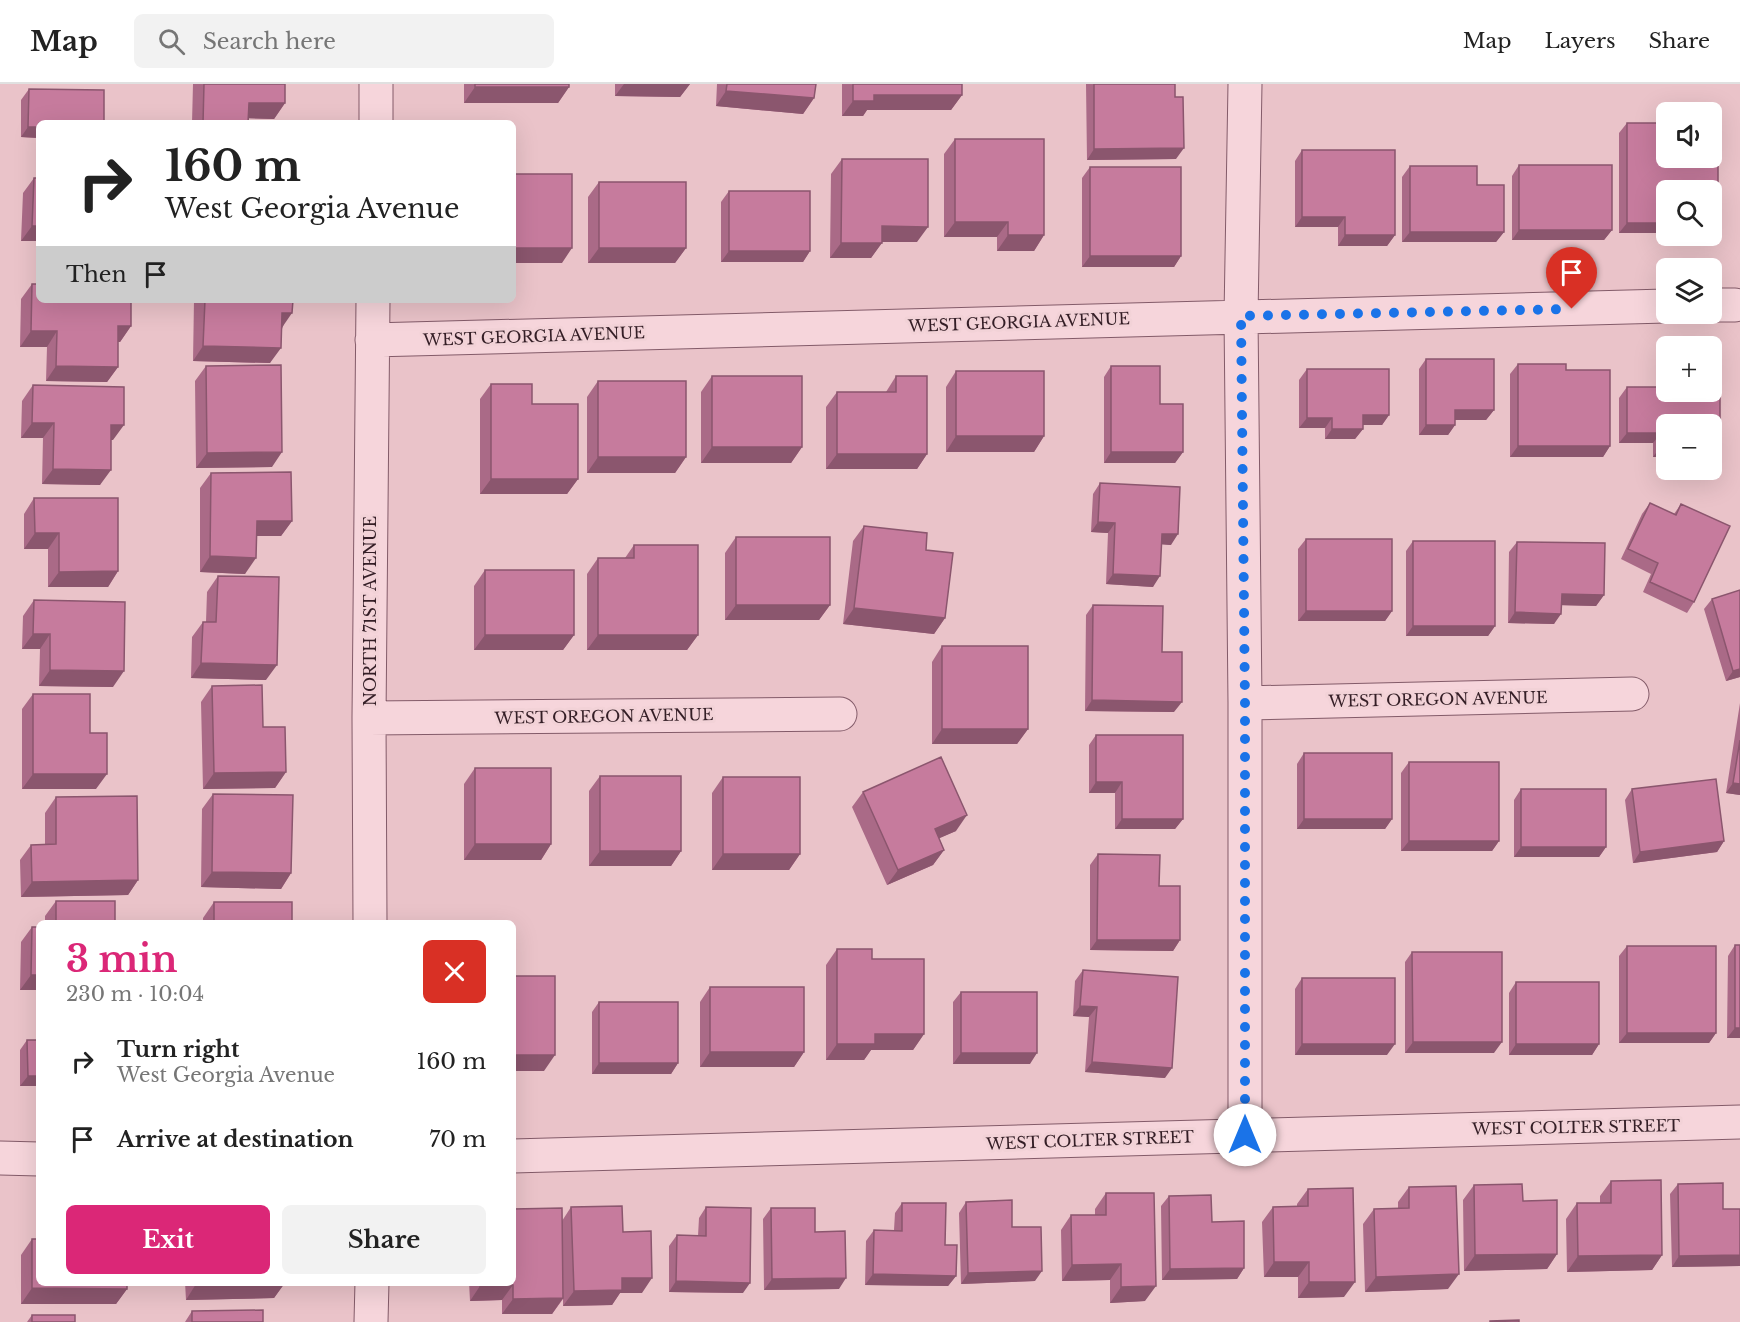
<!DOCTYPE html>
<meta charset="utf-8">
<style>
:root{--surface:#fff;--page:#f2f2f2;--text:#222;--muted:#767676;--line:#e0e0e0;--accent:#db2777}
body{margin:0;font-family:"Libre Baskerville",serif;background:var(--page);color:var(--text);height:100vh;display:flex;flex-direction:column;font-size:22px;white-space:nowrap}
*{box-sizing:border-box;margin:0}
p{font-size:20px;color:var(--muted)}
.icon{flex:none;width:33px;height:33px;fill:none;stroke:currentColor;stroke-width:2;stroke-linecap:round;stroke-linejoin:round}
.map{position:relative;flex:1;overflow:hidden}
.panel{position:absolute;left:36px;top:836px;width:480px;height:366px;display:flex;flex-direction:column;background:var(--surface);border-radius:9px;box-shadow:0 6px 24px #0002}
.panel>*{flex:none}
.hud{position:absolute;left:36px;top:36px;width:480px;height:183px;border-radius:9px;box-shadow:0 6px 24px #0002;background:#fff;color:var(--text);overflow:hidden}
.buttons{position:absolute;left:1656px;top:18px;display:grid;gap:12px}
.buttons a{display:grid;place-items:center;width:66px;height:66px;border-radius:9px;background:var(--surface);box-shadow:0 6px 24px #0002;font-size:30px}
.pin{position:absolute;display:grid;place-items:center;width:51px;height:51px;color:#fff;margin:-62px -26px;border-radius:50% 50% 50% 0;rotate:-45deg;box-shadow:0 0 6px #0007}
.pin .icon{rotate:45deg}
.me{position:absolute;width:66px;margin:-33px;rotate:0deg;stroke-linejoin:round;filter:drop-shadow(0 0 4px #0008)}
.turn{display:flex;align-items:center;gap:21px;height:126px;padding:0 30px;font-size:27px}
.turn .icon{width:78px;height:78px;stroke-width:2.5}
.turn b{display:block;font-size:42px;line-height:51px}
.then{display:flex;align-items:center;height:57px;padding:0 30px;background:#0003;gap:12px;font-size:22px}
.round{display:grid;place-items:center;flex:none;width:63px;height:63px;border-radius:9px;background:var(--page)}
.headline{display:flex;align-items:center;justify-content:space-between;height:102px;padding:0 30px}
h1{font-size:36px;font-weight:700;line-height:45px;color:var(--accent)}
.cta{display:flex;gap:12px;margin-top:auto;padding:12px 30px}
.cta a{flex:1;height:69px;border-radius:9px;background:var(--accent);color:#fff;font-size:24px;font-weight:700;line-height:69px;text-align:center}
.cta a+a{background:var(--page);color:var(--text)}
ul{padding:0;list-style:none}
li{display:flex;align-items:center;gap:18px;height:78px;padding:0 30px}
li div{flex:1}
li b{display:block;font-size:22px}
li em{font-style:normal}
header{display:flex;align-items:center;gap:36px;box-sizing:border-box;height:84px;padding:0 30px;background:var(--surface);border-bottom:2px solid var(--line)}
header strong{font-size:28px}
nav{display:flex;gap:33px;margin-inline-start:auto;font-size:21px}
.search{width:420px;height:54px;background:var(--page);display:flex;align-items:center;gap:15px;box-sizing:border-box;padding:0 21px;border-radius:9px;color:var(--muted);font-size:22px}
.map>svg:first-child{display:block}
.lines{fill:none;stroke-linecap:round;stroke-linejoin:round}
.street-casing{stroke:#835b69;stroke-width:35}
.street{stroke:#f6d5db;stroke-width:33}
.wall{fill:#aa6a87}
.shaded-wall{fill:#8b566e}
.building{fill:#c67b9d;stroke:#8b566e;stroke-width:1.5}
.route{stroke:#1a73e8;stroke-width:10;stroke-dasharray:0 18}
.labels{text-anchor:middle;stroke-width:6;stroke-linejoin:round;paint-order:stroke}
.street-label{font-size:16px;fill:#341e26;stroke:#f2d2d7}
</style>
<header>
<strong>Map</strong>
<div class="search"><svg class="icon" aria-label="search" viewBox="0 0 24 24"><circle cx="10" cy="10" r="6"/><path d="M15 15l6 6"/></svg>Search here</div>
<nav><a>Map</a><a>Layers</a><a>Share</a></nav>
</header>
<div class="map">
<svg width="1740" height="1238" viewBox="0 0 1740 1238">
<rect width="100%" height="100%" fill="#eac3c9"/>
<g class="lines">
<!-- street casing -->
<g class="street-casing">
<path id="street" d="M376,39V0
M1712,221H1735
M372,256L1666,222
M1245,619L1632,610
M369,634L840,630
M370,838L369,634L373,216
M1245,1051V619L1241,232L1245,0
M513,1072L1740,1038
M0,1074L39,1075
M371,1238L372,1198"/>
</g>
<!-- street -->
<use href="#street" class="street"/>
</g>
<!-- wall -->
<path class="wall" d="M193,0H285V19L274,35L249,34L248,39H192Z
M464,0H569V3L558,19H464Z
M615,0H690L680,13L615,12Z
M717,0H816L814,14L803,30L716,22Z
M842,0H962V11L951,26H867L863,32H842Z
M1086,0H1175L1176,75L1087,76Z
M29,5L39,39V54L21,53V16Z
M1627,39L1666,106V149H1619V49Z
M955,55L1044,151L1034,167H997V153H944V70Z
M1302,66L1395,151L1387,162H1338V143H1295V77Z
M842,75L917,158H882L871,174H830L831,90Z
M1519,81L1612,146L1604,156H1512V92Z
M1410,82L1477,101L1504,148L1496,158H1402V93Z
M1090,83L1181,172L1174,183H1082V94Z
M34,94L39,157H21L23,109Z
M599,98L686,164L675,179H588V113Z
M729,107L810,167L803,178H721V118Z
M32,200L131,242L120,258L118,257V283L107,298L46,297L47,263H20L21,215Z
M194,216H293L282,245L270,279L193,277Z
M1426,275L1494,326L1486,336H1455V341L1448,351H1419V285Z
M1518,280L1566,286L1610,362L1603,373H1510V290Z
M206,282L272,383L196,384L195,297Z
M1111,282L1160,320L1183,368L1175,379H1104V293Z
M1307,285L1389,331L1382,341H1363V345L1355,355H1325V344H1299V296Z
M956,287L1044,352L1034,368H946V303Z
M712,292L802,363L791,379H701V308Z
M896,292L927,370L917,385H826V323L837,308H886Z
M598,297L686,373L675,389H587V313Z
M491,300L532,320L578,395L567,410H480V315Z
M33,301L113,356H111L100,401L42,400L43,354H21L22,317Z
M1627,303L1720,362L1712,373H1653V359H1619V314Z
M211,389L292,437L281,452H257L245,490L200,488V404Z
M1100,399L1171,461L1162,460L1153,503L1106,500L1108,449L1091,448L1093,410Z
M34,414L118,487L108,503H48V465H24V430Z
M1650,419L1674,430L1681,420L1694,518L1687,529L1643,508L1651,490L1621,475L1642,430Z
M864,442L926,466L945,534L934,550L843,540L853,457Z
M736,453L830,521L819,536H725V469Z
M1306,455L1392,527L1385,537H1298V465Z
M1413,457L1495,542L1488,552H1406V467Z
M1517,458L1604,511L1596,522L1561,521L1554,540L1508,539L1509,468Z
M634,461L698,551L687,566H587V490L598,474H625Z
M485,486L574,551L563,566H474V502Z
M218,492L266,596L191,594L192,553L203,538H206L207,508Z
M1740,506V593L1726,597L1704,525L1712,515Z
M34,516L113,603L39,602L40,565H22L23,532Z
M1093,521L1162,568L1174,628L1085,627L1086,531Z
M942,562L1028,645L1017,660H932V578Z
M212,602L263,643L286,688L275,704L203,705L201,618Z
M33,610L90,649L96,705H22V625Z
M1740,619V711L1726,709Z
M1096,651L1183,735L1175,745H1115V709H1089V661Z
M1304,669L1392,735L1385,745H1297V680Z
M1409,678L1499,757L1492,767H1401V689Z
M475,684L551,760L541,776H464V700Z
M600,692L681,767L671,782H589V707Z
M723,693L800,770L789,786H712V709Z
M1521,705L1606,763L1599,773H1514V716Z
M1632,705L1724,757L1717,768L1633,779L1625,716Z
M863,708L956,747L939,754L944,766L933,781L887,801L852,723Z
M213,710L291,789L281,805L201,803L202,725Z
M56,713L138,796L128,811L21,813L20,776L31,761H45V729Z
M1098,770L1159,802L1180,856L1173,867L1090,866V781Z
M56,817L115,838H45V832Z
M214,818L292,838H203V834Z
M32,843H39V906H20L21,858Z
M1735,861L1740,954H1727L1728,872Z
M1627,862L1716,949L1709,959H1619V872Z
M837,865L872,875L924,950L913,966H871L864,976H826V881Z
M1412,868L1494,969H1405V878Z
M1083,886L1165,994L1085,988L1089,933L1073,932L1075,897Z
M1302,894L1387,971H1295V905Z
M1516,898L1599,960L1592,971H1509V909Z
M710,903L804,968L794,983H700V918Z
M961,908L1030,980H953V918Z
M599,918L678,979L671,990H592V928Z
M27,956L39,1002H20V966Z
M1611,1097L1662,1171L1652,1186L1567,1188L1566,1135L1577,1119H1600V1112Z
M1678,1100L1723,1125H1740V1182L1672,1183L1670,1110Z
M1474,1101L1523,1117L1557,1170L1547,1185L1464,1187L1463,1116Z
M1409,1103L1448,1205L1365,1208L1363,1140L1374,1125L1398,1124V1118Z
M1308,1105L1344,1213L1298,1214V1193H1264L1262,1138L1273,1123L1297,1122V1120Z
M1106,1109L1145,1217L1110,1219V1196L1062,1197L1061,1146L1071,1131H1095V1125Z
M1169,1112L1212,1138L1244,1184L1237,1195L1162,1196L1161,1122Z
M966,1118L1012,1143L1035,1197L961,1200L959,1129Z
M902,1119L945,1161L956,1192L948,1202L865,1201L866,1157L874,1146H894L895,1129Z
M571,1123L623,1148L642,1209H620L612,1221L563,1222V1215L552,1230H502V1216L470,1217L469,1198H513L562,1137Z
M706,1123L743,1209L669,1208V1162L677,1151L698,1152L699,1134Z
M771,1124L815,1148L839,1205L764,1206L763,1135Z
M32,1155L127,1205L116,1220H21V1171Z
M185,1198H285L274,1214L186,1216Z
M192,1227V1238H185Z
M32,1231L75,1238H27Z"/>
<!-- shaded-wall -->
<path class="shaded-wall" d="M624,0H690L680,13L615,12Z
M475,3H569L558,19H464Z
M726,7L814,14L803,30L716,22Z
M874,11H962L951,26H867L863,32H842L853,17Z
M249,19H285L274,35L238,34Z
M28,43H39V54L21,53Z
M1184,64L1176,75L1087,76L1094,65Z
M1712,117H1718L1712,127Z
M1302,133H1345L1338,143H1295Z
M955,138H1008L997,153H944Z
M1627,139H1666V149H1619Z
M32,142H39V157H21Z
M882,142L928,143L917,158H871Z
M1519,146H1612L1604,156H1512Z
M1410,148H1504L1496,158H1402Z
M1008,151H1044L1034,167H997Z
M1345,151H1395L1387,162H1338Z
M841,159H882L871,174H830Z
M513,164H572L562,179H513Z
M599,164H686L675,179H588Z
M729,167H810L803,178H721Z
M1090,172H1181L1174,183H1082Z
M282,229H292L281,245Z
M118,242H131L120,258L107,257Z
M31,247H57L47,263H20Z
M203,262L281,264L270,279L193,277Z
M56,282L118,283L107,298L46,297Z
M1455,326H1494L1486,336H1448Z
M1363,331H1389L1382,341H1355Z
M1307,334H1332L1325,344H1299Z
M32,339H54L43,354H21Z
M111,341H124L113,356H100Z
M1426,341H1455L1448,351H1419Z
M1332,345H1363L1355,355H1325Z
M1627,349H1661L1653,359H1619Z
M956,352H1044L1034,368H946Z
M1518,362H1610L1603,373H1510Z
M1661,362H1666V373H1653Z
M1712,362H1720L1712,373Z
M712,363H802L791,379H701Z
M282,368L272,383L196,384L207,369Z
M1111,368H1183L1175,379H1104Z
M837,370H927L917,385H826Z
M598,373H686L675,389H587Z
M53,385L111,386L100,401L42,400Z
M491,395H578L567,410H480Z
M257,437H292L281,452H246Z
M1098,438L1115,439L1108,449L1091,448Z
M35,449H59L48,465H24Z
M1162,450H1178L1171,461L1155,460Z
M210,472L256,474L245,490L200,488Z
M118,487L108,503H48L59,488Z
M1113,490L1160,492L1153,503L1106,500Z
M1562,510L1604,511L1596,522L1554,521Z
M736,521H830L819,536H725Z
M854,524L945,534L934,550L843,540Z
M1306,527H1392L1385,537H1298Z
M1515,528L1561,530L1554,540L1508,539Z
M1413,542H1495L1488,552H1406Z
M33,550H50L40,565H22Z
M485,551H574L563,566H474Z
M598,551H698L687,566H587Z
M201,579L277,581L266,596L191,594Z
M1740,585V593L1726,597L1733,587Z
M50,586L124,587L113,603L39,602Z
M1092,616L1182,618L1174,628L1085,627Z
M942,645H1028L1017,660H932Z
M286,688L275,704L203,705L214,689Z
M33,690H107L96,705H22Z
M1096,698H1122L1115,709H1089Z
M1733,699L1740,700V711L1726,709Z
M967,731L956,747L924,761L935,745Z
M1122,735H1183L1175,745H1115Z
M1304,735H1392L1385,745H1297Z
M1409,757H1499L1492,767H1401Z
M1724,757L1717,768L1633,779L1640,768Z
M475,760H551L541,776H464Z
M1521,763H1606L1599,773H1514Z
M944,766L933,781L887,801L898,786Z
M600,767H681L671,782H589Z
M723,770H800L789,786H712Z
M212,788L291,789L281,805L201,803Z
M138,796L128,811L21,813L32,798Z
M1097,856H1180L1173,867L1090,866Z
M31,891H39V906H20Z
M1080,922L1097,923L1089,933L1073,932Z
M1735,944H1740V954H1727Z
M1627,949H1716L1709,959H1619Z
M875,950H924L913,966H871L864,976H826L837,960Z
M1413,958H1502L1494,969H1405Z
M1302,960H1395L1387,971H1295Z
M1516,960H1599L1592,971H1509Z
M710,968H804L794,983H700Z
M961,969H1037L1030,980H953Z
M513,971H555L544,987H513Z
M1092,978L1172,984L1165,994L1085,988Z
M599,979H678L671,990H592Z
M28,992H39V1002H20Z
M1557,1170L1547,1185L1464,1187L1475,1171Z
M1662,1171L1652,1186L1567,1188L1578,1172Z
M1740,1171V1182L1672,1183L1679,1172Z
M1274,1178H1309L1298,1193H1264Z
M1121,1180L1110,1196L1062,1197L1072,1181Z
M1244,1184L1237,1195L1162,1196L1170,1185Z
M1042,1187L1035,1197L961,1200L968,1189Z
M873,1190L956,1192L948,1202L865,1201Z
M1459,1190L1448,1205L1365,1208L1376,1193Z
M622,1194H652L642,1209H620L612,1221L563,1222L574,1207Z
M846,1194L839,1205L764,1206L772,1195Z
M676,1197L750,1199L743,1209L669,1208Z
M1309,1198H1355L1344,1213L1298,1214Z
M285,1199L274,1214L186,1216L196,1200Z
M513,1201L502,1216L470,1217L480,1202Z
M1156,1202L1145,1217L1110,1219L1121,1203Z
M32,1204L127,1205L116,1220H21Z
M563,1214L552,1230H502L513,1215Z"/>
<!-- building -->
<path class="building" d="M204,0H285V19H249L248,39H203Z
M475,0H569V3H475Z
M727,0H816L814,14L726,7Z
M853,0H962V11H874V17H853Z
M1094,0H1175V13H1183L1184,64L1094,65Z
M29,5L104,6V39H39V43H28Z
M1627,39H1666V74H1712V39H1718V117H1712V106H1666V139H1627Z
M955,55H1044V151H1008V138H955Z
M1302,66H1395V151H1345V133H1302Z
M842,75H928V143L882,142V159H841Z
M1519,81H1612V146H1519Z
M1410,82H1477V101H1504V148H1410Z
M1090,83H1181V172H1090Z
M513,90H572V164H513Z
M34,94H39V142H32Z
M599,98H686V164H599Z
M729,107H810V167H729Z
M32,200H39V216H131V242H118V283L56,282L57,247H31Z
M205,216H293L292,229H282L281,264L203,262Z
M1426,275H1494V326H1455V341H1426Z
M1518,280H1566V286H1610V362H1518Z
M281,281L282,368L207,369L206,282Z
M1111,282H1160V320H1183V368H1111Z
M1307,285H1389V331H1363V345H1332V334H1307Z
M956,287H1044V352H956Z
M712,292H802V363H712Z
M896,292H927V370H837V308H896Z
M598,297H686V373H598Z
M491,300H532V320H578V395H491Z
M33,301L124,303V341H111V386L53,385L54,339H32Z
M1627,303H1666V308H1712V303H1720V362H1712V340H1666V362H1661V349H1627Z
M291,388L292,437H257L256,474L210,472L211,389Z
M1100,399L1180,403L1178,450H1162L1160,492L1113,490L1115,439L1098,438Z
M34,414H118V487L59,488V449H35Z
M1650,419L1676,431L1681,420L1730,442L1694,518L1650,498L1658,479L1628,465Z
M864,442L927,449L926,466L953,469L945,534L854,524Z
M736,453H830V521H736Z
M1306,455H1392V527H1306Z
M1413,457H1495V542H1413Z
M1517,458L1605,459L1604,511L1562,510L1561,530L1515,528Z
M634,461H698V551H598V474H634Z
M485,486H574V551H485Z
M218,492L279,493L277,581L201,579L203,538H216Z
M1740,506V585L1733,587L1712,515Z
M34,516L125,518L124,587L50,586V550H33Z
M1093,521L1163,522L1162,568H1182V618L1092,616Z
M942,562H1028V645H942Z
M262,601L263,643H285L286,688L214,689L212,602Z
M33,610H90V649H107V690H33Z
M1096,651H1183V735H1122V698H1096Z
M1740,656V700L1733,699Z
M1304,669H1392V735H1304Z
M941,673L967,731L935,745L944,766L898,786L863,708Z
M1409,678H1499V757H1409Z
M475,684H551V760H475Z
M600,692H681V767H600Z
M723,693H800V770H723Z
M1716,695L1724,757L1640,768L1632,705Z
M1521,705H1606V763H1521Z
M213,710L293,711L291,789L212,788Z
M137,712L138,796L32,798L31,761L56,760V713Z
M1098,770L1160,771L1159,802H1180V856H1097Z
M56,817H115V838H56Z
M214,818H292V838H214Z
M32,843H39V891H31Z
M1735,861H1740V944H1735Z
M1627,862H1716V949H1627Z
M837,865H872V875H924V950H875V960H837Z
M1412,868H1502V958H1413Z
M1083,886L1178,893L1172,984L1092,978L1097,923L1080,922Z
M513,892H555V971H513Z
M1302,894H1395V960H1302Z
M1516,898H1599V960H1516Z
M710,903H804V968H710Z
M961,908H1037V969H961Z
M599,918H678V979H599Z
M27,956H39V992H28Z
M1661,1096L1662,1171L1578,1172L1577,1119H1611V1097Z
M1723,1099V1125H1740V1171L1679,1172L1678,1100Z
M1522,1100L1523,1117L1557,1116V1170L1475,1171L1474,1101Z
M1456,1102L1459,1190L1376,1193L1374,1125L1409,1124V1103Z
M1353,1104L1355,1198H1309V1178H1274L1273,1123L1308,1122V1105Z
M1106,1109H1154L1156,1202L1121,1203V1180L1072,1181L1071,1131H1106Z
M1211,1111L1212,1138L1244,1137V1184L1170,1185L1169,1112Z
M1012,1116V1143H1041L1042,1187L968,1189L966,1118Z
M902,1119H946L945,1161H957L956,1192L873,1190L874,1146L902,1147Z
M622,1122L623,1148L651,1147L652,1194H622V1206L574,1207L571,1123Z
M706,1123L751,1124L750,1199L676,1197L677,1151L706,1152Z
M562,1124L563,1214L513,1215V1201L480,1202V1198H513V1125Z
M771,1124H815V1148L845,1147L846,1194L772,1195Z
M32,1155H39V1198H127V1205L32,1204Z
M196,1198H285V1199L196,1200Z
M263,1226V1238H192V1227Z
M32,1231H75V1238H32Z
M1519,1236V1238H1490V1237Z"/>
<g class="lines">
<!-- route -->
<path class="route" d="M1245,1051V619L1241,232L1572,225"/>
</g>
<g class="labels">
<!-- street labels -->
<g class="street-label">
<text transform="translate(1019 238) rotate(-2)" y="6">WEST GEORGIA AVENUE</text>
<text transform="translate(534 252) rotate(-2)" y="6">WEST GEORGIA AVENUE</text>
<text transform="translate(370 527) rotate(-90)" y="6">NORTH 71ST AVENUE</text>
<text transform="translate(1438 615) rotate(-1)" y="6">WEST OREGON AVENUE</text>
<text transform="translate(604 632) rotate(-1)" y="6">WEST OREGON AVENUE</text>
<text transform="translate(1576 1043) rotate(-1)" y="6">WEST COLTER STREET</text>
<text transform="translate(1090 1056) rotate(-2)" y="6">WEST COLTER STREET</text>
</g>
</g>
</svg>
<div class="buttons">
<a><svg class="icon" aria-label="sound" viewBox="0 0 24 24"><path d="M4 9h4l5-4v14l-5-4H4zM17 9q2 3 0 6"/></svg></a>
<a><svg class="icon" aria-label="search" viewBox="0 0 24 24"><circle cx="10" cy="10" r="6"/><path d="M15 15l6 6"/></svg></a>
<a><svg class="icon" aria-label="layers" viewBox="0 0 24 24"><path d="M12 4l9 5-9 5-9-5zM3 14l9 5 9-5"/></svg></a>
<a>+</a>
<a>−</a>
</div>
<div class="pin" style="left:1572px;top:225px;background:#d93025"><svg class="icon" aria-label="arrive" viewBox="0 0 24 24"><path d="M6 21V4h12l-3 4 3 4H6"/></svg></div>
<svg class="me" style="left:1245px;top:1051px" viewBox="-20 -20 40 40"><circle r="19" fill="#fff"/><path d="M0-13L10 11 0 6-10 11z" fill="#1a73e8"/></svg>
<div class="hud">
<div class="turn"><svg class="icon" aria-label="right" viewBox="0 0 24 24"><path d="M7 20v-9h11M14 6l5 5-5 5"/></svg><div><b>160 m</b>West Georgia Avenue</div></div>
<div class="then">Then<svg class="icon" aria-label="arrive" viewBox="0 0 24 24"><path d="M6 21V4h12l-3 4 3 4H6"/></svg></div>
</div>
<section class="panel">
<div class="headline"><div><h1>3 min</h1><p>230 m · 10:04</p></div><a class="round" style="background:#d93025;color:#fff"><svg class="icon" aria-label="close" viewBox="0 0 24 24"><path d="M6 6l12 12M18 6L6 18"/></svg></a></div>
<ul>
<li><svg class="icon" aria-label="right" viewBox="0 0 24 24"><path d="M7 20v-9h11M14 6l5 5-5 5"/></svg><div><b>Turn right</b><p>West Georgia Avenue</p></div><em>160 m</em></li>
<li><svg class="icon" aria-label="arrive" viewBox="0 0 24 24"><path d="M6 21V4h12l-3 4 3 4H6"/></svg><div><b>Arrive at destination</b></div><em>70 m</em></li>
</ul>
<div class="cta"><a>Exit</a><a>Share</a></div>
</section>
</div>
